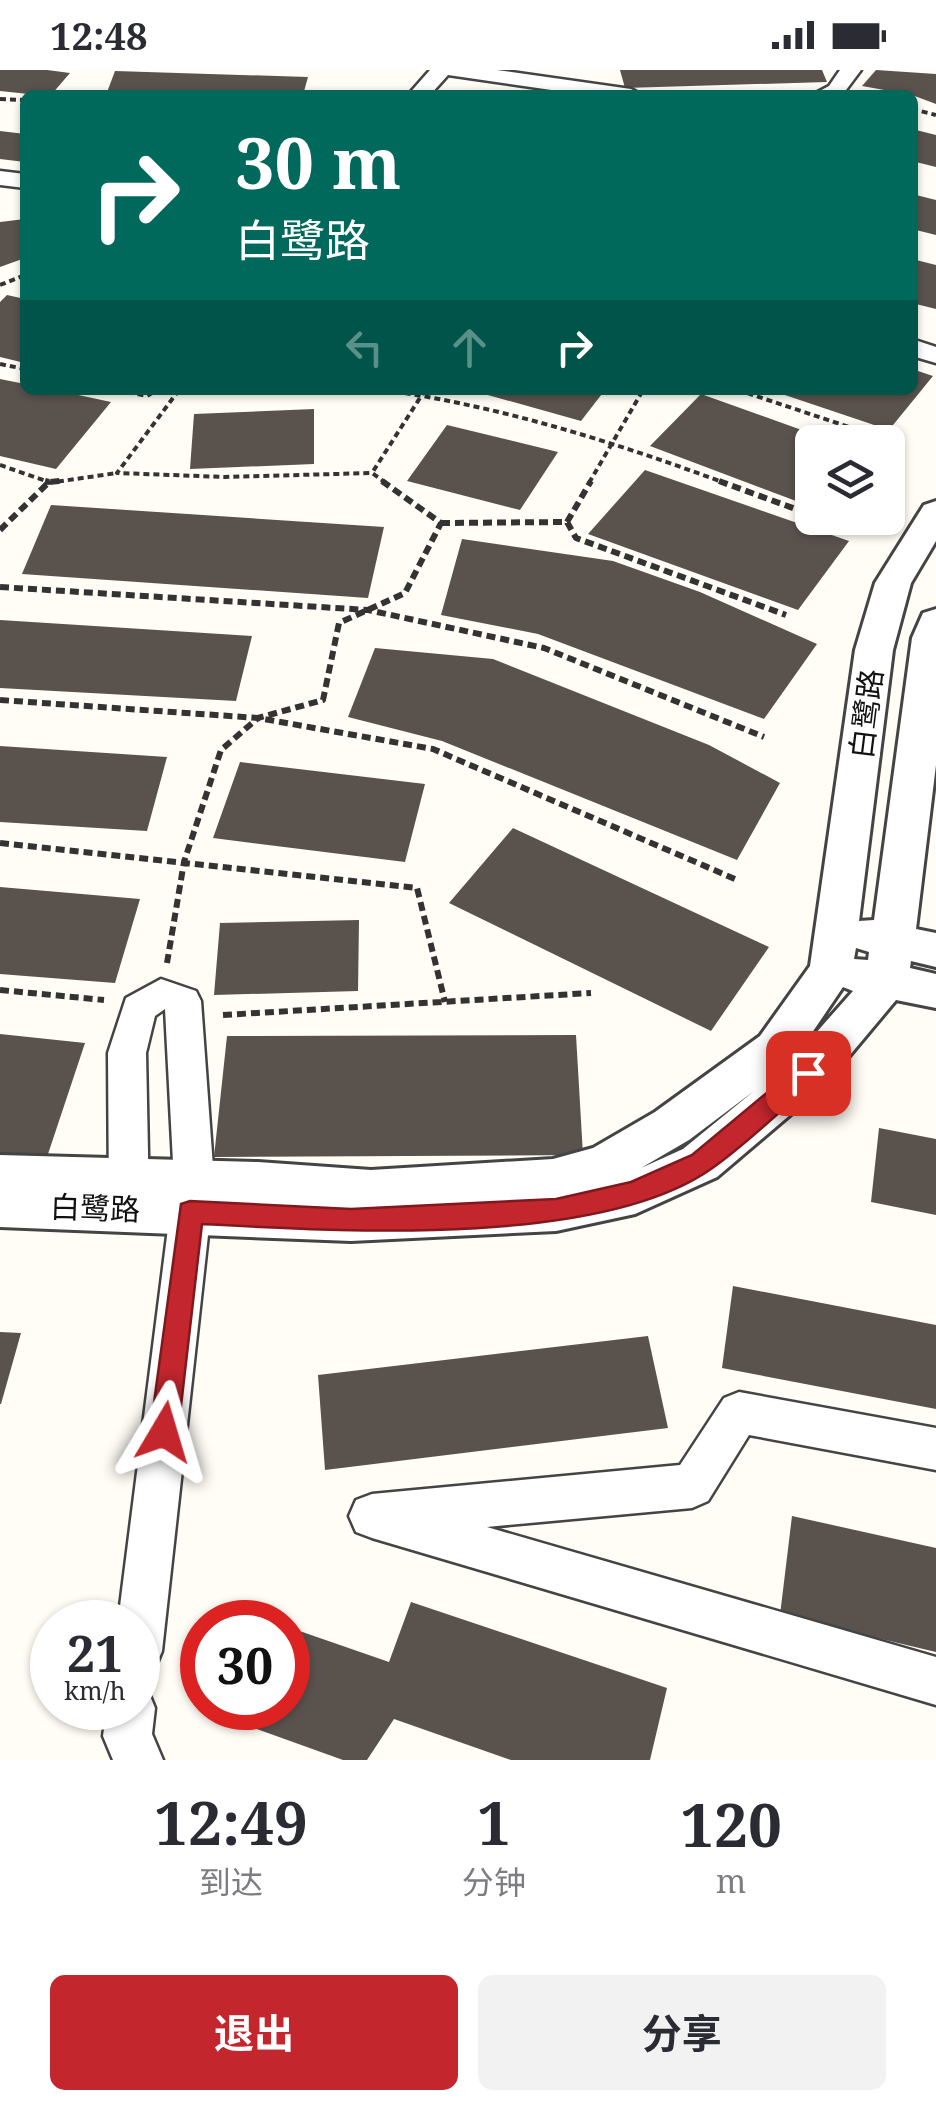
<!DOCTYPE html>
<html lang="zh">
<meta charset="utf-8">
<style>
:root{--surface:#fff;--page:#f2f2f3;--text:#2b2b33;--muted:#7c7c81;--accent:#c4262e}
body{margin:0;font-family:"Noto Serif","Noto Sans SC",serif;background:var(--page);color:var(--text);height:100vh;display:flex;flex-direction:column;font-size:38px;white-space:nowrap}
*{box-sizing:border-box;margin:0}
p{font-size:32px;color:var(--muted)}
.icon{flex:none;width:55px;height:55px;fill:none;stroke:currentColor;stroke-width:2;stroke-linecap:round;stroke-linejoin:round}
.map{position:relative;height:1690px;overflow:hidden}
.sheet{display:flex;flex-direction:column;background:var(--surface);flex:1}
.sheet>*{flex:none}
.guide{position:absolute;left:20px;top:20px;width:898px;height:305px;border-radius:15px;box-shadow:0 2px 8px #0004;background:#00695c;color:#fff;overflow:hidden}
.buttons{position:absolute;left:795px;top:355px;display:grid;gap:20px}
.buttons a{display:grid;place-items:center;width:110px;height:110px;border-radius:15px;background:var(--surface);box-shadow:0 2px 8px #0004;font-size:50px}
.speed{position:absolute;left:30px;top:1530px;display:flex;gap:20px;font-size:50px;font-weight:700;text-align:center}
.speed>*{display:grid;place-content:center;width:130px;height:130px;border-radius:50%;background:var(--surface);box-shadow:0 2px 8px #0004;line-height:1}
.speed small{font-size:25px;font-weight:400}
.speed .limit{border:15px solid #d22;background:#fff;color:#111}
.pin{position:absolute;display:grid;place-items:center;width:85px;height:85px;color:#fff;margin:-42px;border-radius:20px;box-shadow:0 5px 15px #0006}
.me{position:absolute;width:110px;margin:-55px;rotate:7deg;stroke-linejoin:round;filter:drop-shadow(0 0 8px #0008)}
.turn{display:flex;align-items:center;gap:35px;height:210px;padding:0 50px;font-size:45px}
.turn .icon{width:130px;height:130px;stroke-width:2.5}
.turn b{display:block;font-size:70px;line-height:85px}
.lanes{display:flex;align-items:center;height:95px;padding:0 50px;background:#0003;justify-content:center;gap:50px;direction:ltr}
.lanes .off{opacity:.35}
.eta{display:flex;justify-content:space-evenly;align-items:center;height:170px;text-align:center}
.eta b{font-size:60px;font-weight:700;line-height:70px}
.primary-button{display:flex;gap:20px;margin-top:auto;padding:20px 50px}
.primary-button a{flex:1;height:115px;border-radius:15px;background:var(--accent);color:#fff;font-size:40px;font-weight:700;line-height:115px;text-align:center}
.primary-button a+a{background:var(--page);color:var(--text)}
.status{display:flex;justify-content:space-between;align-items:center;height:70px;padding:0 50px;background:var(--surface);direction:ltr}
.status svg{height:28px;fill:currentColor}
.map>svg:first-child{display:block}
.building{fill:#5a524d}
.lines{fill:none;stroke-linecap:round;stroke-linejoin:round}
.minor-casing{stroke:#444;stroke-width:5}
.tertiary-casing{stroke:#444;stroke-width:6}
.path-far1{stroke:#333;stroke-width:4;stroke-dasharray:6 4;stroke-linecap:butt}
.path{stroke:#333;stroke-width:6;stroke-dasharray:9 5;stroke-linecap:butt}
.minor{fill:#fff;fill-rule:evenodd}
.tertiary{fill:#fff;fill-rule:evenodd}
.route{fill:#c4262e;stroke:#7f191e;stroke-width:2.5}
.labels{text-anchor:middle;stroke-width:10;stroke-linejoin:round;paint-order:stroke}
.street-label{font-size:30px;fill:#111;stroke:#fff}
</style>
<div class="status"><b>12:48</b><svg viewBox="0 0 49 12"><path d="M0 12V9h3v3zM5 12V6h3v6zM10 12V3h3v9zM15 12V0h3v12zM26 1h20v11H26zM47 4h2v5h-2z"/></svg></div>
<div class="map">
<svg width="936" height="1690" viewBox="0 0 936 1690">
<rect width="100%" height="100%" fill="#fffdf5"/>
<!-- building -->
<path class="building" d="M0,0H47L70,3L51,25H38L0,21Z
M620,0H822L827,12L625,18Z
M876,0L936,4V34L912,25L862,16Z
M115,1L308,7L303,25H106Z
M912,59L936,65V97L912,91Z
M0,61L25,64V92L0,89Z
M912,124L936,130V165L912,159Z
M25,149V188L0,197V152Z
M912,189L936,195V239L912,233Z
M7,225L25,229V293L0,287V232Z
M912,299L933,306L889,360L773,321L912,320Z
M0,309L25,314V320H55L111,332L56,399L0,386Z
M470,320H605L581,351Z
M701,324L835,372H812V437L650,376Z
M314,339V394L190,399L194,344Z
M447,355L558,382L520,440L407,411Z
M645,400L849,471L798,540L588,464Z
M51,435L384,457L368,528L22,504Z
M462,469L613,491L700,522L817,574L764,649L538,564L441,545Z
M0,550L252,566L236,631L0,618Z
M375,578L493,589L709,675L780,713L737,790L442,671L348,647Z
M0,676L167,687L147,761L0,752Z
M240,692L425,714L405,792L213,768Z
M513,758L769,877L711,961L449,833Z
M0,817L140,829L115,913L0,904Z
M359,850L358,921L214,925L220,853Z
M0,964L85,973L46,1090L0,1085Z
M576,965L583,1085L214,1087L227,966Z
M879,1058L936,1069V1145L871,1132Z
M733,1216L936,1255V1339L722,1298Z
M0,1262L21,1263L1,1334H0Z
M648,1266L668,1358L325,1400L318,1305Z
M792,1446L936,1478V1582L780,1545Z
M411,1532L667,1618L650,1690H511L394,1649L367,1690H343L246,1655L253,1638H288V1557L389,1592Z"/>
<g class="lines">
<!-- minor casing -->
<g class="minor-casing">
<path id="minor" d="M430,0H497L631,19L642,25H586L448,5L430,25H408Z
M840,0H861L843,24L812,25L829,16Z
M0,101L25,104V118L0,115Z
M912,269L936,277V293L912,286Z
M161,909L196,921L201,931L214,1111L162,1581L155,1598L138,1605V1552H118L174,1111L165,939L155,946L146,983L149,1133L143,1145L129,1150L115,1145L109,1133L108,983L126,928Z
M739,1322L936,1358V1400L749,1365L708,1431L692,1438L487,1457L936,1587V1635L372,1468L356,1462L349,1446L356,1430L372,1424L680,1395L724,1328Z
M138,1617L148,1621L155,1638L152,1664L163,1690H113L103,1666L107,1638H138Z"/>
</g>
<!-- tertiary casing -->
<g class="tertiary-casing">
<path id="tertiary" d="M936,431V471L911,513L893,580L859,851L874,850L912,568L923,543L936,539V695L916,859L936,863V897L911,891L910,898L936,904V938L896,930L824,1016L717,1107L635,1144L556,1161L351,1171L0,1157V1085L258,1092L371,1100L553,1089L593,1078L655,1042L760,966L810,896L855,580L875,513L924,435ZM856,878L869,882L868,890L854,889ZM843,917L853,921L799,982ZM754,1021L683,1079L641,1098L689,1070Z"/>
</g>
<!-- path-far1 -->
<path class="path-far1" d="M0,29L25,30
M912,39L936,45
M0,215L25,205
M0,294L25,299
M118,320L147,326L157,320
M179,320L117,403L224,407L372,403
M385,320C503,337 614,372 725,413
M738,320L888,370
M0,395L49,412
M48,413L117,403
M386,413L372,403L425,320
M589,413L643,320"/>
<!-- path -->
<path class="path" d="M45,411L49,412
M719,411L812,445
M820,448L840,455
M567,452L576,468L786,545
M441,453L567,452L591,411
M0,460L49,412L60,411
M0,517L368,540L544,578L764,667
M0,630L258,648L433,679L735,809
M0,773L417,818L445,932
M167,893L184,792L221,680L258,648L323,630L339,553L405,523L441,453L382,411
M0,920L104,930
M223,945L591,923"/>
<!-- minor -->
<use href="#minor" class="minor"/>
<!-- tertiary -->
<use href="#tertiary" class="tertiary"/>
</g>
<!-- route -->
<path class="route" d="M808,993L816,996L820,1003L816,1010C782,1039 748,1073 711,1099C598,1178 338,1161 202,1154L178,1362L174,1371L164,1375L154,1371L150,1362L181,1134L190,1131L351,1139L556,1129L631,1112L692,1085L799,996Z"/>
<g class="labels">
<!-- street labels -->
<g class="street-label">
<text transform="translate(867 644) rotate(-83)" y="10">白鹭路</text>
<text transform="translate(95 1139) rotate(2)" y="10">白鹭路</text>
</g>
</g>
</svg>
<div class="buttons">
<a><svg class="icon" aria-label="layers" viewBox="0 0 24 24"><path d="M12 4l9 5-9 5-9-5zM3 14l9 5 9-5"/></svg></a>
</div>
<div class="speed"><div>21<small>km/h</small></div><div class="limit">30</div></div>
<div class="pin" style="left:808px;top:1003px;background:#d93025"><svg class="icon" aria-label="arrive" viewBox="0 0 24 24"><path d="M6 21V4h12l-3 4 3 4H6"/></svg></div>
<svg class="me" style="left:164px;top:1362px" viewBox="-20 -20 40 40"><path d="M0-17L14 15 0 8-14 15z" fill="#c4262e" stroke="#fff" stroke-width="4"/></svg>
<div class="guide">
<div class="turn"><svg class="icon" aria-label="right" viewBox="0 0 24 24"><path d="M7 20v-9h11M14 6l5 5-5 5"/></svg><div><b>30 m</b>白鹭路</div></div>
<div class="lanes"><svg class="icon off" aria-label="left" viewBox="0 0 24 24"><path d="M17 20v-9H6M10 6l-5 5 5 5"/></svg><svg class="icon off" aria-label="ahead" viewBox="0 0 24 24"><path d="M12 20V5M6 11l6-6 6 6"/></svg><svg class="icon" aria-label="right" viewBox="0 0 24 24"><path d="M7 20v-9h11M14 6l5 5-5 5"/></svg></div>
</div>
</div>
<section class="sheet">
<div class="eta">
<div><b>12:49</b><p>到达</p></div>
<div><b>1</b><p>分钟</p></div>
<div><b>120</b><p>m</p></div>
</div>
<div class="primary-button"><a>退出</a><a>分享</a></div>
</section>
